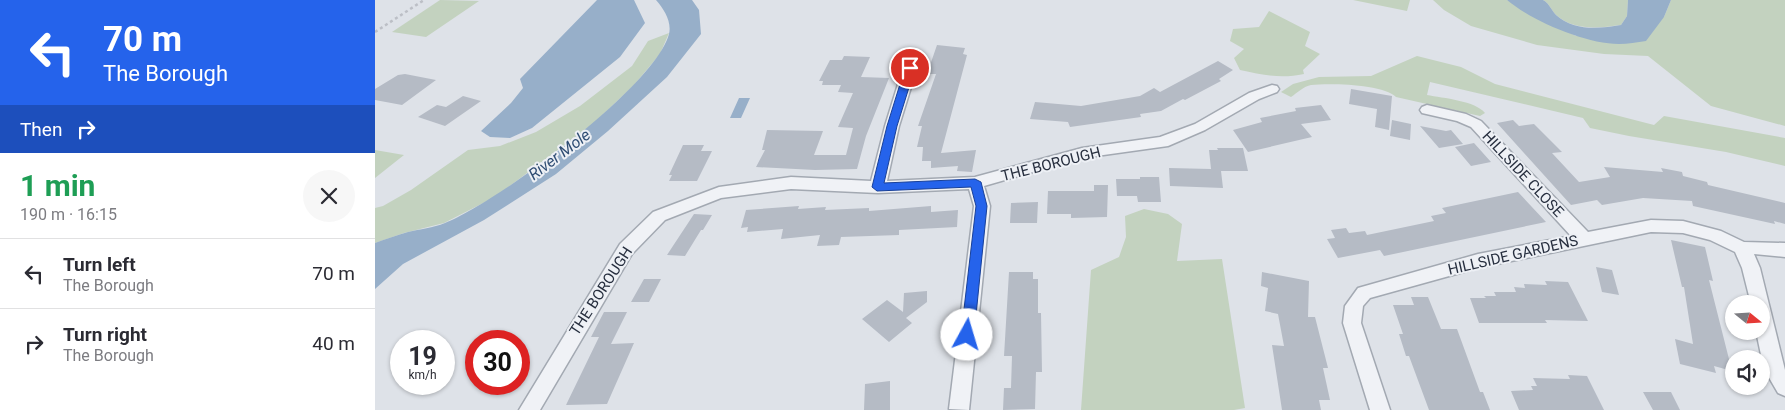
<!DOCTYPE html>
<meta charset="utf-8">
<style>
:root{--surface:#fff;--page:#f7f7f7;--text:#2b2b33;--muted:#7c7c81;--line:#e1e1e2}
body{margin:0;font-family:Roboto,sans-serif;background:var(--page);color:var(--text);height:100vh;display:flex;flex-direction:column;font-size:19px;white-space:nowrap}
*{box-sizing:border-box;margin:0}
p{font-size:16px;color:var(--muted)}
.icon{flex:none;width:28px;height:28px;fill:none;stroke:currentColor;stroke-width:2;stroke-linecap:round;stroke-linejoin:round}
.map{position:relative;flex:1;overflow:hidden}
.details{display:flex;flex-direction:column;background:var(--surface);width:375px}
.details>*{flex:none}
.top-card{background:#2563eb;color:#fff;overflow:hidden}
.needle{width:32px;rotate:108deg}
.controls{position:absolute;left:1350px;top:295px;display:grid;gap:10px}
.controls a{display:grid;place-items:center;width:45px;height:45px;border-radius:50%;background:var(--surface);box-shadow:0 1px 4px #0004;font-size:25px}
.speed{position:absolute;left:15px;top:330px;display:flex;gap:10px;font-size:25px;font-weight:700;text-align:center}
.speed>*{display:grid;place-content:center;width:65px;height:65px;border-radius:50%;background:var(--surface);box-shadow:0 1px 4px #0004;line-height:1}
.speed small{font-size:12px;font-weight:400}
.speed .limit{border:8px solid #d22;background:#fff;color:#111}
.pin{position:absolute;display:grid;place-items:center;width:42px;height:42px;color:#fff;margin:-21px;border:2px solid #fff;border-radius:50%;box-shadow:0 1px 5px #0007}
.me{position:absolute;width:55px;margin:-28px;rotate:6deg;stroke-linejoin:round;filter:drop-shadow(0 0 4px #0008)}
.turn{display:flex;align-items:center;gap:18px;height:105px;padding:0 20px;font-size:22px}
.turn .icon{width:65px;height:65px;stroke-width:2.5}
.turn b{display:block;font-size:35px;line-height:42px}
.then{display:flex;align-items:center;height:48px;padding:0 20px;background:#0003;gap:10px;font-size:19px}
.round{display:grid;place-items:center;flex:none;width:52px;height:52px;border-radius:26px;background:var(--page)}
.summary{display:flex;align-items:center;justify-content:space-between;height:85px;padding:0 20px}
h1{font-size:30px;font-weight:700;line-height:38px;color:#1e9e55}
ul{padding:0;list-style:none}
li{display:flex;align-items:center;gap:15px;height:70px;padding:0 20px;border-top:1px solid var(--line)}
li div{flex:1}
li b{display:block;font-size:19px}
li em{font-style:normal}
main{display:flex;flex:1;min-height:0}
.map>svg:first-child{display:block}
.green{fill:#c3d2bf}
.water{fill:#97afc9}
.building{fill:#b5bbc5}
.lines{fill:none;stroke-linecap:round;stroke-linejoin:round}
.minor-casing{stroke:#a3a9b2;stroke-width:3}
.path{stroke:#bcbfc6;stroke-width:2.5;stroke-dasharray:3 3;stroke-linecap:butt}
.minor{fill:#f0f2f6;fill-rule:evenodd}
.route{fill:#2563eb;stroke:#184099}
.labels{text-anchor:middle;stroke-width:4;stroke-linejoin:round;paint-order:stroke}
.street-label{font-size:15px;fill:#272f3f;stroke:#edf0f5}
.water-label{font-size:16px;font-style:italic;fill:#304e74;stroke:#edf0f5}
</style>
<main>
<section class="details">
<div class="top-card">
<div class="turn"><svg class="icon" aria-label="left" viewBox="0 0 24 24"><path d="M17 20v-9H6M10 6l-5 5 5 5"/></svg><div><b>70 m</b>The Borough</div></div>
<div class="then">Then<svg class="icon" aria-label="right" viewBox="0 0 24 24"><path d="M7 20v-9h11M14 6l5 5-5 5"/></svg></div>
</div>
<div class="summary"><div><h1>1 min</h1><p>190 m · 16:15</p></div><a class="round"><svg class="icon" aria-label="close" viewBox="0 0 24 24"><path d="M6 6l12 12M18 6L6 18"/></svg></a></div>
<ul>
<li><svg class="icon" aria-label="left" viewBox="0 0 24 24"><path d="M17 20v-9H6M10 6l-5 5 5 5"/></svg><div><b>Turn left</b><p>The Borough</p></div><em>70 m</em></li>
<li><svg class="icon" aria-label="right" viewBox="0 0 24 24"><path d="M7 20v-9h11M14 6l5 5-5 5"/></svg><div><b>Turn right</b><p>The Borough</p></div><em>40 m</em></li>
</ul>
</section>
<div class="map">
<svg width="1410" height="410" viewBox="0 0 1410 410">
<rect width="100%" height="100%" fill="#dee2e8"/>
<!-- green -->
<path class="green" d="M65,0L104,1L51,37L17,32Z
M978,0H1035L1032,11Z
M1058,0H1132L1201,36L1289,17L1296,0H1410V126L1336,106L1273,56L1229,54L1162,45L1096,26L1069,10Z
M1168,0H1253L1252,16L1246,25C1224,28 1199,31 1181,15C1176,10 1175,4 1168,0Z
M894,11L935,32L930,46L945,54L928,70L929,74C906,79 888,75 865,70L859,58L869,49L855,41L858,29L884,27Z
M294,33L285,54L259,85L219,123L120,197L69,223L29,233L0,243V208L8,206L36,190L93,150L125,146L161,132L205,106L257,66L273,41Z
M1042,56L1086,67L1120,84L1279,125L1289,116L1410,138V166L1351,152L1254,136L1215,128L1208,118L1055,82L1052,95C1068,98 1101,101 1110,113L1105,116L1021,97C1009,84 954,83 936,85C929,86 922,93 916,97L906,92L918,84L944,77L996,76Z
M0,150L29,155L0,178Z
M769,209L793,214L807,224L802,261L847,259L870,408L859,410H706L716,270L744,257L751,237L750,216Z"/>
<!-- water -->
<path class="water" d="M222,0H259L270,23L245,57L157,128L135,138L115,137L106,131L136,103L148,88L145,79Z
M281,0H317L324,10L326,34L292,77L233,131L181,174L109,220L28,264L0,289V243C11,239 22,235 33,232C45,229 58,228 70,223C121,203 280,87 294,34C297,22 289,9 281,0Z
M1132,0H1168C1175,4 1176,10 1181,15C1198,31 1224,29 1246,25L1252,16L1253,0H1296L1289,17L1271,41C1262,42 1253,44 1244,44C1211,44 1157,21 1132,0Z
M364,98H375L366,118H355Z"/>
<!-- building -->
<path class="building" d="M562,45L590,48L588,54L592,55L566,153L601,150L597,172L582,171L583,166L556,168V161H547L548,147H542L547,126H543L561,74H552Z
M469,56L495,57L486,77L514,78L491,136L482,169L440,170L381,167L390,150H387L392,130L448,131L439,155H471L478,128L463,127L478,93L463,92L466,85H447L448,81H444L455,60H467Z
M843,61L858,70L844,79L846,81L810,100L808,99L786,111L765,114L766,117L695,127L693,122L655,119L660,102L706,106L765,96L779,88L785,92Z
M30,74L61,80L27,105L0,100V89L23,75Z
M976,89L1017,96L1014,130L1000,127L1002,109L974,104Z
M88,96L106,101L70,126L43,117L62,105L71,107Z
M946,105L956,120L926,124L937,137L873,152L858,130L887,122L885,118L921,111L920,108Z
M1017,120L1036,124L1035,140L1015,136Z
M1138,120L1144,126L1159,124L1187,152L1177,153L1204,182L1235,177L1229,167L1288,172L1286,168L1307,172L1308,176L1332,182L1333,185L1410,203V224L1399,221L1400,224L1318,206L1317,201L1268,198L1227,205L1222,200L1196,205L1122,123Z
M1045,126L1071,131L1076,130L1088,144L1064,148Z
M1099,143L1116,162L1096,166L1080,147Z
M308,145H329L326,151H337L322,181H294L297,175H294Z
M842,148H868L873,171H846L848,188L795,186L794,168L836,169L834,150H843Z
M765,177H784L786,202H763L762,196H742L741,179H765Z
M719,185H733L732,217L696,218V214H672L673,191H719Z
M1143,192L1171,222L1009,256L1005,250L963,258L952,239L960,238L956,230L971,228L974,233L990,231L992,235L1059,221L1056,216L1071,213L1067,208Z
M663,202L662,223H635L636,203Z
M424,206L423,209L451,207L450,210L494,208V211L556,206V212L583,210L582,227L524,230V235L466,237L464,245L442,246L445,235L406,239L408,229L372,232L373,227L366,228L371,210Z
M319,214L337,215L328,230H326L310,256L292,255Z
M1296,240L1330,247L1338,281L1334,280L1357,371L1339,366L1341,373L1305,364L1300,339L1318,344L1309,287H1307Z
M1221,267L1237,270L1244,295L1227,292Z
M634,272H658V279H663V313H666L667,372H661L660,409L628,410L629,388H636L637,356H629Z
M887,272L934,281L933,317H940L953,368H948L955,400H944L946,410H907L897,345L909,346L903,314L890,311L893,288L886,286Z
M269,279H286L274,302H256Z
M1170,281L1193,282L1213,321L1170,320L1172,323H1104L1095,298H1111L1109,296H1121L1119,292H1141L1139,287L1150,288L1149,284L1172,285Z
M552,291V302L531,318L537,323L514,342L487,319L512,300L528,312L529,293Z
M1036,297H1053L1066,329H1082L1105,392H1108L1115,410H1054L1034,356H1031L1024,334H1028L1018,305H1039Z
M229,312H252L236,344L259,343L232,404L191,405L224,337H216Z
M1193,375L1212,376L1229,410H1144L1136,391L1158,390L1156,386H1162L1158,378L1195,379Z
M515,381V410H489L490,384Z
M1268,392H1296L1305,410H1278Z"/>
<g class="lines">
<!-- minor casing -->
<g class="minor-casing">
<path id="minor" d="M535,64L542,68L524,126L512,181L600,177L707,148L785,137L820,124L874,93L897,85L902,86L904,89L902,92L884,99L830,130L793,146L707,158L609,186L615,206L594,410L574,409L599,206L594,189L503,193L416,189L346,198L290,220L257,254L165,410H144L245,244L278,212L344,187L416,177L496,181L510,126L528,68Z
M1052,105L1091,114L1106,121L1213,232L1276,220L1308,221L1346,231L1369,242L1410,243V257L1379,254L1385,268L1410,370V396L1403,393L1389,369L1381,331H1386V304H1376L1367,268L1360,252L1335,240L1308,233L1276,232L1103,268L995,298L988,306L986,323L1015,410H995L968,323L970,306L983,288L1103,254L1196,236L1096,127L1082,121L1047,113L1045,110L1047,107Z"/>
</g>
<!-- path -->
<path class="path" d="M0,32L49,0"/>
<!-- minor -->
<use href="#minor" class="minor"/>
</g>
<!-- route -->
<path class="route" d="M535,65L540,68L522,126L509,183L600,179L606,182L612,206L599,335L597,339L592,341L588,339L586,335L601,206L596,187L502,191L497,187L512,126L530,68Z"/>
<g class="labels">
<!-- street labels -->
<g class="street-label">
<text transform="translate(676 164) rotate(-14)" y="5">THE BOROUGH</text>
<text transform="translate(1148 174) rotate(47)" y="5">HILLSIDE CLOSE</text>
<text transform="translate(1138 255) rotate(-13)" y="5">HILLSIDE GARDENS</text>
<text transform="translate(226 291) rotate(-57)" y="5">THE BOROUGH</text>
</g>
<!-- water labels -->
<g class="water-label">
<text transform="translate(184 154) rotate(-37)" y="6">River Mole</text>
</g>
</g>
</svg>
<div class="controls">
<a><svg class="needle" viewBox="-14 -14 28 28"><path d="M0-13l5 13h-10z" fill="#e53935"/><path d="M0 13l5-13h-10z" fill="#7c7c81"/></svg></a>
<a><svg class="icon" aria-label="sound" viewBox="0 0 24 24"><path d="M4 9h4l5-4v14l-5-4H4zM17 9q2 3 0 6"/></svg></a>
</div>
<div class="speed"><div>19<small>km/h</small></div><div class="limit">30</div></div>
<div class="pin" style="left:535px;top:68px;background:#d93025"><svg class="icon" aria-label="arrive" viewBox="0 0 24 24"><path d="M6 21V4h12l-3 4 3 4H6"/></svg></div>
<svg class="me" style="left:592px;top:335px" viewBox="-20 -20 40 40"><circle r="19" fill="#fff"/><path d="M0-13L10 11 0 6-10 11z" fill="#2563eb"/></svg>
</div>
</main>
